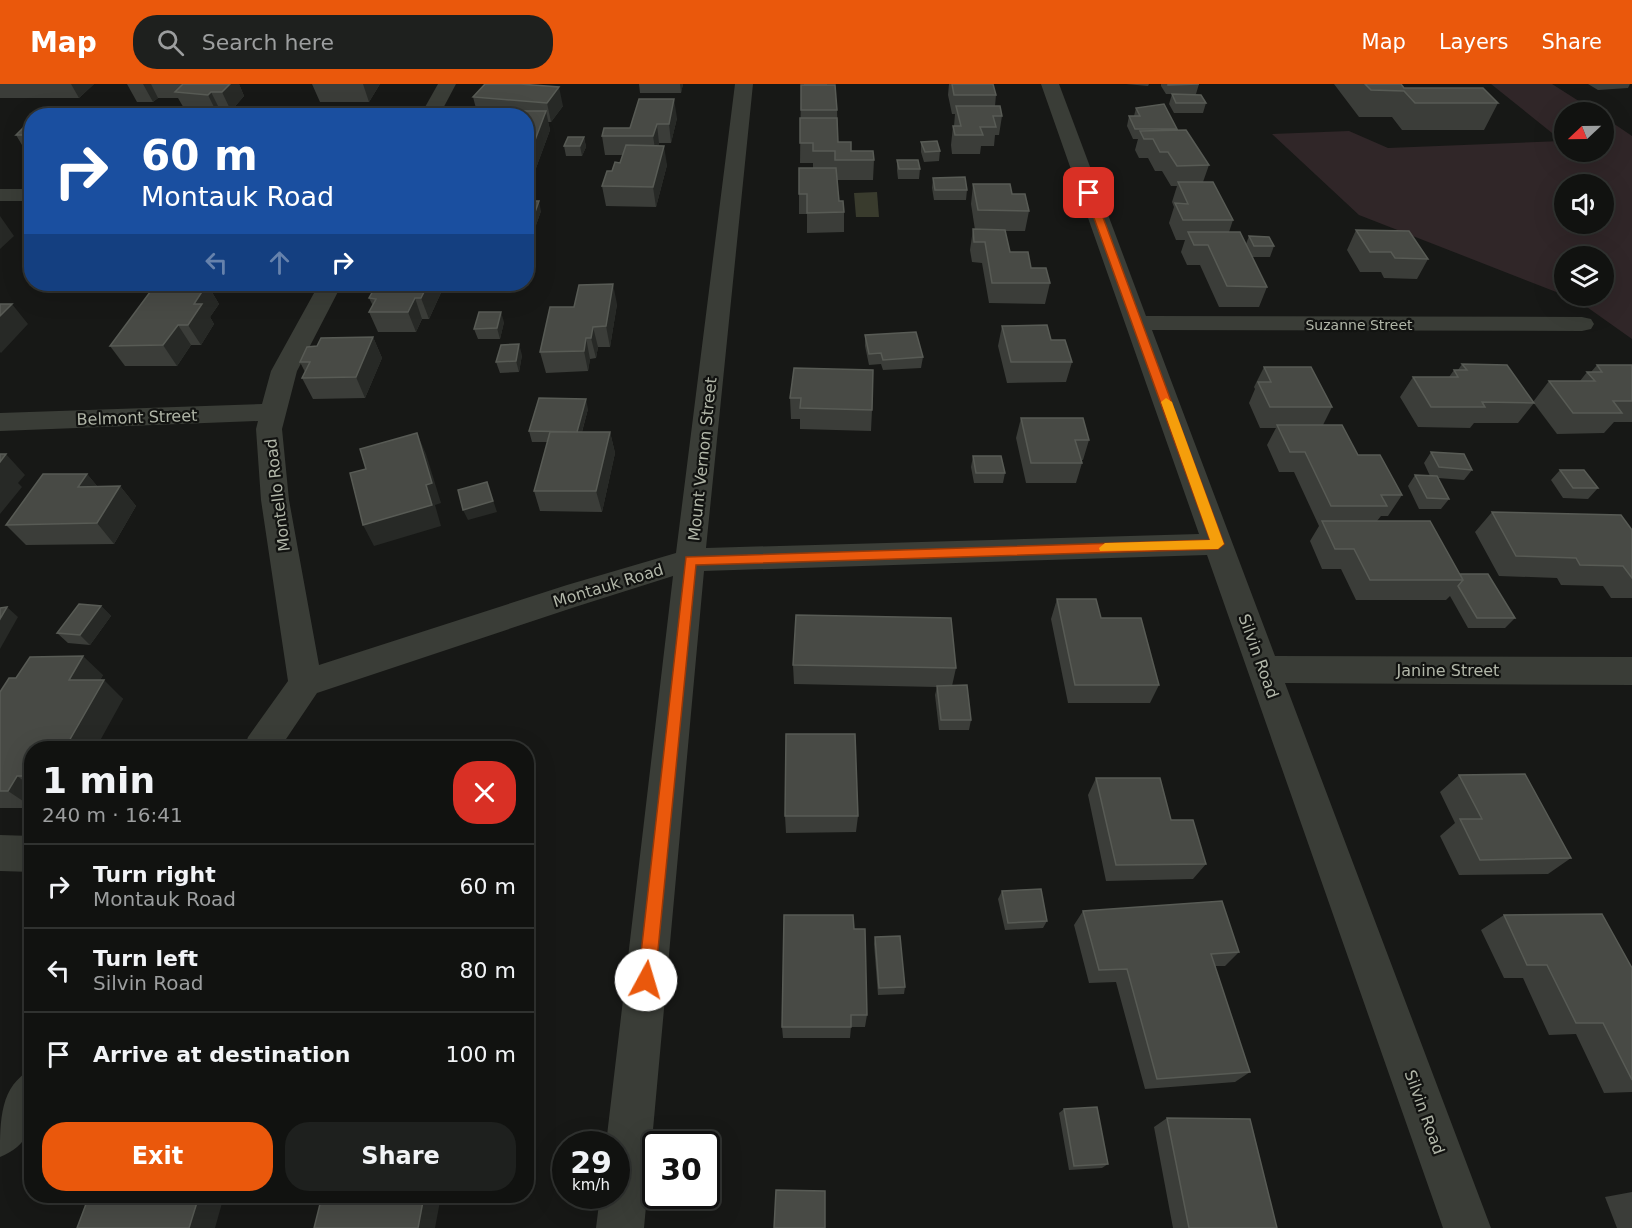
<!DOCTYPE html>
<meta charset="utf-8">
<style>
:root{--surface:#111210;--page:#1e201e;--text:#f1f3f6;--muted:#9c9e9f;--line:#303230;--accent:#ea580c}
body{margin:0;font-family:"DejaVu Sans",sans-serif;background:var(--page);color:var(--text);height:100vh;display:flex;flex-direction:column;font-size:22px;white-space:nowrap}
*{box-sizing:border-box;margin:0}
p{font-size:20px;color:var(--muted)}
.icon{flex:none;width:33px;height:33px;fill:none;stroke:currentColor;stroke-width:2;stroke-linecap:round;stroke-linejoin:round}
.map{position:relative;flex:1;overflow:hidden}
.panel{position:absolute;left:24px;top:657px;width:510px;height:462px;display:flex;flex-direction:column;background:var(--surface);border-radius:24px;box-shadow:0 6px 24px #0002,0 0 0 2px var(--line)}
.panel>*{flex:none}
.hud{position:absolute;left:24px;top:24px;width:510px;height:183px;border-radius:24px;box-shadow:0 6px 24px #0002,0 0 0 2px var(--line);background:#1a4fa0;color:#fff;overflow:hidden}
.needle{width:39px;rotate:248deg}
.buttons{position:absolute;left:1554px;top:18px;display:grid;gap:12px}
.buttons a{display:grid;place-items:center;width:60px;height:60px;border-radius:50%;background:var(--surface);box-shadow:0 6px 24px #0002,0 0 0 2px var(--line);font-size:30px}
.speed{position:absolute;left:552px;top:1047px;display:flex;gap:12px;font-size:30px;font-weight:700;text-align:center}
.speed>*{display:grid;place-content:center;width:78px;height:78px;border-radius:50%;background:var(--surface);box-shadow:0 6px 24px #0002,0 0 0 2px var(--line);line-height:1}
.speed small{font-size:15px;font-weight:400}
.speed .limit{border:3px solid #111;border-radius:9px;background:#fff;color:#111}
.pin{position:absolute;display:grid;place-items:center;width:51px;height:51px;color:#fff;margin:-26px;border-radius:12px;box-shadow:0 3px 9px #0006}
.me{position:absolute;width:66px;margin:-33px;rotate:6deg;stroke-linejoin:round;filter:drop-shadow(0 0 4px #0008)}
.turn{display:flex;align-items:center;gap:21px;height:126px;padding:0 18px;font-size:27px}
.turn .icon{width:78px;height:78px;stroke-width:2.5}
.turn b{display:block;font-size:42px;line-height:51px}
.lanes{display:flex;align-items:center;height:57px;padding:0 18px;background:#0003;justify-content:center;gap:30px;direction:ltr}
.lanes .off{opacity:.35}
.round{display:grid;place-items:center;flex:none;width:63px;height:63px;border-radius:24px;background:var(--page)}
.head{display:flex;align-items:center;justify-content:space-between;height:102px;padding:0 18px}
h1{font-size:36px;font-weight:700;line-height:45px}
.cta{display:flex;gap:12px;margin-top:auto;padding:12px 18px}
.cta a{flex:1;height:69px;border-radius:24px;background:var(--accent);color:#fff;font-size:24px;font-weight:700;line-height:69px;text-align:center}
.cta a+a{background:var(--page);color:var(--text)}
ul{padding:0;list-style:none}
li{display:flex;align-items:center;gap:18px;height:84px;padding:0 18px;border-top:2px solid var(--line)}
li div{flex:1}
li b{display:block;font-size:22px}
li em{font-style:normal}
header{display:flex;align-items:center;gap:36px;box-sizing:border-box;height:84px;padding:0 30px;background:var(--accent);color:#fff}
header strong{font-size:28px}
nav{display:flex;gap:33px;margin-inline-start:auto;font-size:21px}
.search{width:420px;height:54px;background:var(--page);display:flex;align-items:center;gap:15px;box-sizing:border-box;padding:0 21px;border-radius:24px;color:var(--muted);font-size:22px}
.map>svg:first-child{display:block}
.green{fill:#302628;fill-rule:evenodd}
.water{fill:#393b2d}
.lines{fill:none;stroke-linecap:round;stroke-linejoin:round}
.street{fill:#3a3d37;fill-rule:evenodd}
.wall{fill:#3b3d39}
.shaded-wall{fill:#272926}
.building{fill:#484a45;stroke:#585b55;stroke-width:1.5}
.route{fill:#ea580c;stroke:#983908;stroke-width:1.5}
.slow{fill:#f59e0b}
.labels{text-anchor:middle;stroke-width:4.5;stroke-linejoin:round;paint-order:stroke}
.far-street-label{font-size:14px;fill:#b2b7a9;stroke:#121311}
.street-label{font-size:16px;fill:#b2b7a9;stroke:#121311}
</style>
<header>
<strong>Map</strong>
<div class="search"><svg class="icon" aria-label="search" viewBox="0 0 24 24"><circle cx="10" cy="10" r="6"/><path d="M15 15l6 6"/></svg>Search here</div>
<nav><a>Map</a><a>Layers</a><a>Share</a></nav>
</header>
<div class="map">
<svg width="1632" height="1144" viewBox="0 0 1632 1144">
<rect width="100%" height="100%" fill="#171816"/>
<!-- green -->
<path class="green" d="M1491,0H1552L1596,28H1564V68H1604V33L1632,52V255L1577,216L1565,212H1604V172H1564V211L1359,131L1272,50L1349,47L1388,64L1562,57ZM1564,100H1604V140H1564Z"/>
<!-- water -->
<path class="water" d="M877,108L879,133H856L854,109Z"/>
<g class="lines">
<!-- street -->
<path class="street" d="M438,0H456L439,32H420Z
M735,0H753L706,464L1199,450L1041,0H1059L1146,232L1582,233L1591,235L1594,240L1591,245L1582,247L1152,246L1275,572L1632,573V601L1285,599L1491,1144H1443L1207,471L704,487L644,1144H596L600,1112H616V1060H606L673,492L575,523L317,609L280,664H244L248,653L288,597L261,416L256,345L258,337L0,347V329L262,320L271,287L319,200H342L297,287L282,345L289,416L319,581L567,501L676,469Z
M0,105H32V117H0Z
M0,751L32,752V788L0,787Z
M32,985C32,1023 42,1056 0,1073C0,1035 0,1002 32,985Z"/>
</g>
<!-- wall -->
<path class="wall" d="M0,0H94L79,14H0Z
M127,0H239L244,12L231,27L220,26L217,29L185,26L178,14H158L153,18H137Z
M312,0H380L369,18H320Z
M485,0L563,22L551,38H548L550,46L536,84H530L532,93V114H526V32H478L473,13Z
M639,0H683L681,9H640Z
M804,0H827V1H804Z
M949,0H993L996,11L995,22L1002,32L999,51H995L994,62H981L980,70H952L951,61L953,42H954L955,30H952L948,11Z
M1126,0H1149L1148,2Z
M1161,0H1199L1196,10H1166L1161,2Z
M1334,0H1401L1404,4L1498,19L1484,46H1402L1392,33H1359Z
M1588,0H1630L1628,4L1598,6Z
M801,1L837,26L838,58L851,67L874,76L873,96H837L839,117L844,128V148L807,149V130H799V84H813V79H800Z
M1172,10L1206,19L1203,29H1174L1169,20Z
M1136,24L1177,45V46L1209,81L1203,98L1233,136L1229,148L1246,160L1249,152L1274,162L1270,173H1252L1267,203L1259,223H1219L1200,181H1187L1181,168L1185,156H1176L1169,139L1174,123L1172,118L1177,102H1171L1162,87H1155L1148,74H1139L1135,66L1138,55H1133L1127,42L1129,32H1134Z
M677,34L671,59H659L658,62L667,81L656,123L606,122L602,102L612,87L620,79L623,71H605L602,52L630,44Z
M32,40V61H22L16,51Z
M584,53L586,63L582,72H566L564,62Z
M921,58L940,67L939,77L924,78L921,68Z
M897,76L920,85L919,95H898L897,86Z
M933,94L967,106L966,116H934L932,104Z
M973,100L1012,110L1029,127L1025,147H1005L1010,168L1050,199L1045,220L989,219L982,179L972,178L970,166L973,145L975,146L971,120Z
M526,117L541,127L536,141H526Z
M1356,146L1428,175L1417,195L1384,194L1381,188H1360L1347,166Z
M207,200L219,220L210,233L214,240L201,261H191L177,282H125L110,262Z
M377,200H445L429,235H422L416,248H378L369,228L373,222L369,214Z
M617,220L610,263H598L596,274L590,275L588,287L546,289L540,268L574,223Z
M504,238L500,255H478L474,245Z
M1002,242L1051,256L1072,278L1066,298L1007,299L998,262Z
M865,251L923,273L921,284L883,286L881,280L869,281L865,262Z
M373,253L382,274L365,314L313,315L302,294L305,288L300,278Z
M522,271L519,288L500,289L496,278Z
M1462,280L1534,319L1518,339H1474L1470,344L1418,343L1400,313L1413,293H1449L1454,286H1458Z
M1597,281H1632V338H1614L1604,349L1557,350L1533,318L1549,297H1580L1587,288H1591Z
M1264,283L1332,323L1323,341L1358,371L1402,411L1388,432H1381L1377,437L1460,490L1515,534L1505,544H1468L1450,512L1446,516H1356L1341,485H1322L1310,457L1319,442L1294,388H1279L1267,361L1276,344H1260L1249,319L1255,305L1254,303Z
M794,284L872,326L871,347L800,345V335H791L790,314Z
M588,325L582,348H610L615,369L602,428L540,427L534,407L548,358H532L529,347Z
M1021,334L1089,356L1083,376H1081L1082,379L1076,399H1026L1016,354Z
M1431,368L1472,386L1464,396L1438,394L1449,415L1441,425H1419L1408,402L1415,391L1430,392L1424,379Z
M973,372L1005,389L1003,399H974L971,383Z
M1560,386L1598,404L1588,415L1563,414L1551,396Z
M87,390L97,402H120L136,422L114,460L26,461L6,441Z
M1492,428L1632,446V514H1611L1603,502L1561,501L1557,494L1499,492L1475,448Z
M1057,515L1101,534L1159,601L1150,619H1068L1051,535Z
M101,522L111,532L90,561L68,559L57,549Z
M793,581L956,584L952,602L971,636L969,646H939L935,611L937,603L794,600Z
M103,591L100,596L123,615L32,664V724H0V608Z
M1459,691L1571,774L1548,790L1459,791L1440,752L1455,739L1440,708Z
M1096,694L1171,736L1206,780L1193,795L1106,797L1088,711Z
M785,732H858L856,748L786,749Z
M1002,807L1047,837L1043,844L1005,846L998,815Z
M1083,827L1239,868L1225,882H1215L1250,988L1235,998L1145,1005L1116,898L1089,899L1074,841Z
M1504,831L1632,884V1008L1604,1009L1576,950L1549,951L1523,894H1504L1481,846Z
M854,845L867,931L865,943H851L850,954H783L782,943Z
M875,853L905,903L904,910L878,911L874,860Z
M1064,1025L1108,1080L1102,1084L1069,1086L1059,1029Z
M1167,1034L1277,1144H1173L1154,1043Z
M1632,1108V1144H1617L1605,1113Z"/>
<!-- shaded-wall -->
<path class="shaded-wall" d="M71,0H94L79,14Z
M143,0H151L158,14L153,18Z
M230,0H239L244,12L231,27L222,8Z
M363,0H380L369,18Z
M680,0H683L681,9Z
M559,3L563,22L551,38L547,19Z
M211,8L220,26L217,29L208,11Z
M674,15L677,34L671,59L669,40Z
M546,27L550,46L536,84L532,64Z
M657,40L659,59L656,71L653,52Z
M584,53L586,63L582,72L580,62Z
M664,62L667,81L656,123L653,103Z
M528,74L532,93V114L527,94Z
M539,117L541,127L536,141L534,131Z
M0,132L14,152L0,165Z
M207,200L219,220L210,233L214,240L201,261L188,241L194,220Z
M428,200H445L429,235L421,214Z
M613,200L617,220L610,263L606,242Z
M415,214L422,235L416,248L408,228Z
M12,220L28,240L1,269L0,268V232Z
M501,228L504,238L500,255L497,244Z
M178,241L191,261L177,282L163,261Z
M593,243L598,263L596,274L591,254Z
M373,253L382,274L365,314L356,293Z
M586,254L590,275L588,287L584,267Z
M519,260L522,271L519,288L516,277Z
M586,315L588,325L579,358L577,348Z
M610,348L615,369L602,428L596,407Z
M417,349L426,370L441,419L435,421L441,442L374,462L363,441Z
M6,370L25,391L18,399L22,403L0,430V378Z
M87,390L104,410L78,403Z
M487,398L497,428L468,436L463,426Z
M120,402L136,422L114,460L97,439Z
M101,522L111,532L90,561L80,551Z
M7,523L18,533L0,565V535Z
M83,572L103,591L90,615L69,596Z
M104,596L123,615L96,664H65Z
M17,692L32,703V723L8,707Z
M199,1112H224L215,1144H189Z
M424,1112H441L435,1144H418Z"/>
<!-- building -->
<path class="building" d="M183,0H230L222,8H211L208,11L175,8Z
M485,0H520L559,3L547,19L473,13Z
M952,0H993L996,11H954Z
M1168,0H1199L1168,1Z
M1365,0H1401L1404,4H1483L1498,19H1415L1404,7L1371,6Z
M801,1H835L837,26H801Z
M1172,10L1201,11L1206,19H1176Z
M639,15H674L669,40H657L653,52H602L604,44H630Z
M1164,20L1177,45H1135L1129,32H1140L1136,24Z
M956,22H1000L1002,32H993L996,43H980L983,51H955L953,42H961Z
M507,27H546L532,64H526V32H505Z
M313,28H355L353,32H311Z
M800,34H837L838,58H851V67H873L874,76H835V67H813V59H800Z
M27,40H32V51H16Z
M1186,46L1209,81L1177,82L1168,68H1160L1153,55H1144L1140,47Z
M568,53H584L580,62H564Z
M937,57L940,67L925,68L921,58Z
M626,61L664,62L653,103L602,102L607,87H612L615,78L620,79Z
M526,74H528L526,94Z
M897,76H918L920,85H899Z
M799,84H836L839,117H843L844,128L807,129V110H799Z
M965,93L967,106H935L933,94Z
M1178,98H1213L1233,136H1183L1175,119L1188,120Z
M973,100H1010L1012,110H1025L1029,127L978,126Z
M526,117H539L534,131H526Z
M973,145L1005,146L1010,168H1028L1031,184H1046L1050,199H992L985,158H974Z
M1356,146L1409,147L1428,175L1395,174L1391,168H1370Z
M1188,148H1240L1267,203L1227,202L1208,161H1194Z
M1249,152L1269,153L1274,162H1254Z
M156,200H207L194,220H202L188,241H178L163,261L110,262Z
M377,200H428L421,214H415L408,228H369L376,215L369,214Z
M613,200L606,242L593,243L591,254H586L584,267L540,268L550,223H574L579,201Z
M0,220H12L0,232Z
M479,228H501L497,244L474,245Z
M1047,241L1051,256H1065L1072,278H1011L1002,242Z
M916,248L923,273L883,276L881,269L869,270L865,251Z
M373,253L356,293L302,294L310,278H300L307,263L317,262L321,254Z
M519,260L516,277L496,278L501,261Z
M1462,280L1507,281L1534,319L1482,318L1485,323H1431L1413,293H1458L1454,286H1467Z
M1597,281H1632V317H1613L1622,329H1573L1549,297H1595L1587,288H1602Z
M1264,283H1311L1332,323H1270L1258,298H1271Z
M794,284L873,286L872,326L800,324L801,314H790Z
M539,314L586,315L577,348L529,347Z
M1021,334H1083L1089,356H1075L1082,379H1031Z
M1277,341H1342L1358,371H1380L1402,411H1381L1387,422H1331L1305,368H1290Z
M550,348H610L596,407H534Z
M417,349L432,399L426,401L432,421L363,441L350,389L366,385L360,365Z
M1431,368L1464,370L1472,386L1439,383Z
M0,370H6L0,378Z
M973,372H1001L1005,389H976Z
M1560,386H1584L1598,404H1573Z
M43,390H87L78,403L120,402L97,439L6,441Z
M1415,391L1437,392L1449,415L1427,414Z
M487,398L493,417L463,426L458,406Z
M1492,428L1621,431L1632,446V494L1623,482L1580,481L1576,474L1516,472Z
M1322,437H1430L1463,496H1370L1354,465H1335Z
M1460,490H1488L1515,534H1477L1458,502L1463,496Z
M1057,515H1096L1101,534H1141L1159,601H1075Z
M79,520L101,522L80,551L57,549Z
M7,523L0,535V524Z
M796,531L951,534L956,584L793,581Z
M83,572L69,596H104L65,664H32V692H17L8,707H0V608L9,594H16L30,573Z
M967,601L971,636H941L937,602Z
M786,650H855L858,732H785Z
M1525,690L1571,774L1480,776L1460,735H1482L1459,691Z
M1096,694H1160L1171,736H1193L1206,780L1116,781Z
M1041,805L1047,837L1008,839L1002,807Z
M1222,817L1239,868L1211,870L1250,988L1157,995L1127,885L1099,886L1083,827Z
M1602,830L1632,884V996L1603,939H1576L1547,881H1527L1504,831Z
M784,831H853L854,845H865L867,931H851V943H782Z
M900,852L905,903L879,904L875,853Z
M1097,1023L1108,1080L1074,1082L1064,1025Z
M1167,1034L1250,1035L1277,1144H1189Z
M776,1106L825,1107V1144H774Z
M89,1112H199L189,1144H77Z
M322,1112H424L418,1144H314Z"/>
<!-- route -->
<path class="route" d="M1089,106L1094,109L1224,460L1218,465L696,481L655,896L652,902L646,905L640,902L638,896L686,473L1210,456L1085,109Z"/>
<!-- slow -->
<path class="slow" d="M1166,314L1172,318L1224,460L1218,465L1100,467L1099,464L1105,459L1210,456L1161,318Z"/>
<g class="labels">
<!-- far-street labels -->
<g class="far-street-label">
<text x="1359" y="246">Suzanne Street</text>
</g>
<!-- street labels -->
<g class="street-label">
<text transform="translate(137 333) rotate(-2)" y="6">Belmont Street</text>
<text transform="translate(702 375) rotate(-84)" y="6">Mount Vernon Street</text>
<text transform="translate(277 411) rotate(-97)" y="6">Montello Road</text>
<text transform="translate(608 501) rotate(-17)" y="6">Montauk Road</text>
<text transform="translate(1259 572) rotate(70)" y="6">Silvin Road</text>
<text x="1448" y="592">Janine Street</text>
<text transform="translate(1425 1028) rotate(70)" y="6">Silvin Road</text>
</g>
</g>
</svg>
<div class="buttons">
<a><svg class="needle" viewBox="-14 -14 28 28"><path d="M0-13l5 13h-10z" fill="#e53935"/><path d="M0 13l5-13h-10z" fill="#9c9e9f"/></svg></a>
<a><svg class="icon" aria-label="sound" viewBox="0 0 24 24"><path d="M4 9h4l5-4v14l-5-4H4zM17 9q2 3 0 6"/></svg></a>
<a><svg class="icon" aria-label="layers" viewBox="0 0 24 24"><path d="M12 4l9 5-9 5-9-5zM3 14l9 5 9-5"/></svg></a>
</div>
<div class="speed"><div>29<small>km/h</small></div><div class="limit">30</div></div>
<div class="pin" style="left:1089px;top:109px;background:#d93025"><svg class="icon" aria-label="arrive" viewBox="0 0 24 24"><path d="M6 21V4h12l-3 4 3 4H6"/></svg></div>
<svg class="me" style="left:646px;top:896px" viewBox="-20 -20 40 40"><circle r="19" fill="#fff"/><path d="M0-13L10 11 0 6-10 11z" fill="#ea580c"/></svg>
<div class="hud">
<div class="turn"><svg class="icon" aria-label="right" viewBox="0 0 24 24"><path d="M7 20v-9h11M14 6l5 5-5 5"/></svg><div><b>60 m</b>Montauk Road</div></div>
<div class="lanes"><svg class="icon off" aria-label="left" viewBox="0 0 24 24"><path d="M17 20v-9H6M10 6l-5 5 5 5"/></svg><svg class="icon off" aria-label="ahead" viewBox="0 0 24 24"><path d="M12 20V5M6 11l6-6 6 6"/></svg><svg class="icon" aria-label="right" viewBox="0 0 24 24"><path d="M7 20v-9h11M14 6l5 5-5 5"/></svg></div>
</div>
<section class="panel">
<div class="head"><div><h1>1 min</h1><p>240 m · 16:41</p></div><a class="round" style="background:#d93025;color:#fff"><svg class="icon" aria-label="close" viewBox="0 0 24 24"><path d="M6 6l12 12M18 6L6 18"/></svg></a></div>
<ul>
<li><svg class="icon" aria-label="right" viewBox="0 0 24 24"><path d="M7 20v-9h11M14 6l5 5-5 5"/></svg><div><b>Turn right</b><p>Montauk Road</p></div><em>60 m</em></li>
<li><svg class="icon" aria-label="left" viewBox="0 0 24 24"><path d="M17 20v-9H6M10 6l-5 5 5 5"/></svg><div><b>Turn left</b><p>Silvin Road</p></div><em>80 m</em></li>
<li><svg class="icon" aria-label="arrive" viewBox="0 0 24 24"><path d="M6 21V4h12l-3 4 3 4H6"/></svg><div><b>Arrive at destination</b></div><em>100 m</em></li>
</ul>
<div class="cta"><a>Exit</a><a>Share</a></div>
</section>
</div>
